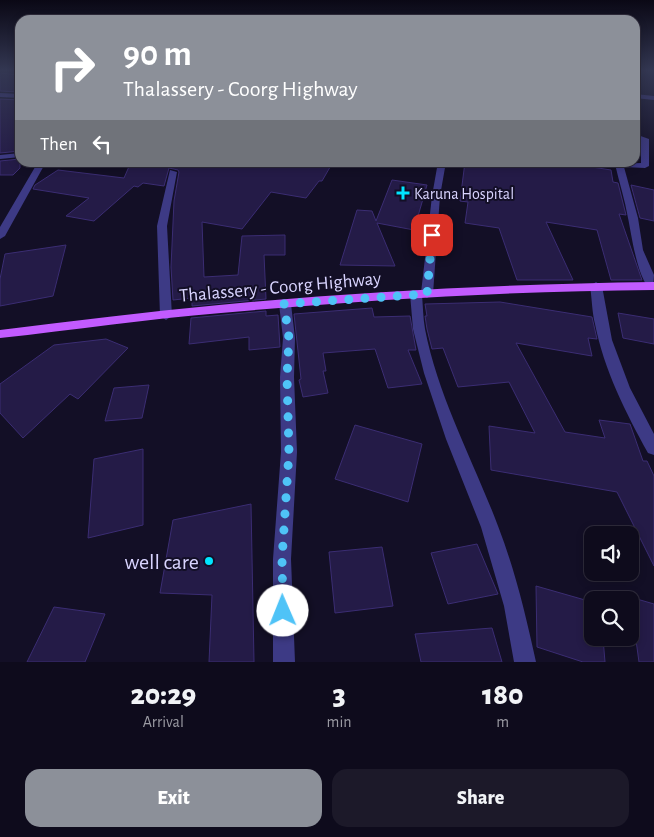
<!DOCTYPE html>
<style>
:root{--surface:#0e0b1c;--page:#1c1929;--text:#f1f3f6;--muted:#9b9ba3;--line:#2e2b3b;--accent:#8c9099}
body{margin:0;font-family:"Alegreya Sans",sans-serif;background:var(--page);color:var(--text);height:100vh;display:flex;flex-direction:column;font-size:19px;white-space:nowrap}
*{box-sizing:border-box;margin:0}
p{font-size:16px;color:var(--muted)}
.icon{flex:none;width:28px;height:28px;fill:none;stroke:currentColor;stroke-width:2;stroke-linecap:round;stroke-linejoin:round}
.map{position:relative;height:662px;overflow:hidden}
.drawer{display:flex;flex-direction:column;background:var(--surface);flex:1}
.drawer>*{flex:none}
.guide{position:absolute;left:15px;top:15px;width:625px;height:152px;border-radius:15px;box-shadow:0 2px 8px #0003,0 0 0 1px var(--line);background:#8c9099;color:#fff;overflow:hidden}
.fabs{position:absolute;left:584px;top:526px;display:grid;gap:10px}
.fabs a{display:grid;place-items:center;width:55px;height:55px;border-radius:10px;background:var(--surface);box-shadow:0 2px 8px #0003,0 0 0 1px var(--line);font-size:25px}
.pin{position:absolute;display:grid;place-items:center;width:42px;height:42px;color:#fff;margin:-21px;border-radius:10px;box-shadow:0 2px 8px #0006}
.me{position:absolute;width:55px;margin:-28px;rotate:359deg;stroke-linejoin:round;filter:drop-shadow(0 0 4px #0008)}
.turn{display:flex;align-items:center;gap:18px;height:105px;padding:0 25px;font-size:22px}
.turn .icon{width:65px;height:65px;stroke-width:2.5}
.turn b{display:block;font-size:35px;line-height:42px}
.then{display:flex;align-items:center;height:48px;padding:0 25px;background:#0003;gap:10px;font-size:19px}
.eta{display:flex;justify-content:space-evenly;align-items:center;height:85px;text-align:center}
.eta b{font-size:30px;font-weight:800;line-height:35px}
.primary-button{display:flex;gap:10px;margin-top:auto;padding:10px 25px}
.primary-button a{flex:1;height:58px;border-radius:15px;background:var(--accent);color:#fff;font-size:20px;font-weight:800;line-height:58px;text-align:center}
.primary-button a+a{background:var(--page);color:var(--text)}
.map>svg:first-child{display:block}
.building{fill:#241b47;stroke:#3b2d73}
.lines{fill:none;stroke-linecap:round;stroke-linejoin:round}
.street{fill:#3d3a85;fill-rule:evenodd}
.primary{fill:#c25bff;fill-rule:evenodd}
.route{stroke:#4fc3f7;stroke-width:9;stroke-dasharray:0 16.2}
.poi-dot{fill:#00e5ff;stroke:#130f26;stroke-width:2}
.labels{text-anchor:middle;stroke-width:4;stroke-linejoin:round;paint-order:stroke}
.far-poi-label{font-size:16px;fill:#d9d4ff;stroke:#130f26;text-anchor:start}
.street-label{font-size:19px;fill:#d9d4ff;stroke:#130f26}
.near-poi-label{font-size:22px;fill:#d9d4ff;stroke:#130f26;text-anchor:end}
</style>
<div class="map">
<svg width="654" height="662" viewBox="0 0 654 662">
<rect width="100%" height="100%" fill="#130f26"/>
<!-- building -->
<path class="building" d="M0,73L20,75V92L0,91Z
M0,99L20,100V151L0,153Z
M20,159V168L13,175H0V161Z
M131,162H333L322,181H319L306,198L271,192L242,229L202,222L204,277L238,275L242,236L285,235V255H264L266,299L192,306V298L173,300L171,267L174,201L179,172L178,170L169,168L164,186L143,183L138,187L134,186L94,221L66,216L89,198L33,189L35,185L58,170L124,178Z
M465,162H560L611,170L613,182L618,183L626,215L619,214L642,280H611L597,230L546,222L573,280H517L499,228L465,223L468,202L460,201Z
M392,180L427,185L414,230L377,223L395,266L340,265L357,210L372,211L376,221Z
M631,185L654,190V221L640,218Z
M66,245L53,296L0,306V279L5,254Z
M500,302L592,317L597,339L588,338L592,356L516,343L565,432L605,438L599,420L630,424L643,461H647L654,476V566L617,492L491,470L489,426L535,433L509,382L458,387L443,348L432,349L427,329L425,316H427L425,304Z
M372,308L374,317L410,316L416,350H408L422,384L388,388L375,349L323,353L326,371H323L328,393L303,397L299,380L301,379L294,314Z
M266,311V316L278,315L280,347L249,350V337L189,344L191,318Z
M618,313L654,319V344L623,338Z
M106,339L128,348L78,399L70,394L23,438L0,413V384L54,345Z
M149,385L142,418L105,421L114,388Z
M355,425L422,444L408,502L335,479Z
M143,449V525L88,538L94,459Z
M251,504L254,662H209L212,595L160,593L173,520Z
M477,544L498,594L448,604L431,553Z
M382,547L393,606L335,613L329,552Z
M536,586L592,602V638H603L605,662H583L537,647Z
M630,597L654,604V662H639Z
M54,607L105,614L85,662H27Z
M492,628L502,662H421L415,634Z"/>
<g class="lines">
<!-- street -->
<path class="street" d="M0,93L20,94V98L0,97Z
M635,94L654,96V100L635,98Z
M635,134L649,139V166L645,168L624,167L638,218L643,250L654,275L653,290C638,286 631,231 628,218C625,200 619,182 615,164L641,163V140L635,138Z
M20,153V157L0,159V155Z
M38,162H46L5,236L0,239V227Z
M438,162H446L440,196L433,294L427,298L422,295C423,306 423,318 425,329C438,397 474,462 498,526C515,570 526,616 536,662H514L504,606L481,527L446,439L424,373L413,329L410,294L416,290L421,293L432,196Z
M170,170L177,172L167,226L172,316L166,320L160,316L157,226Z
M596,282L602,286L612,340L630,388L654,434V455L648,453C626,413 604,370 595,324C592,312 592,299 590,286Z
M285,300L291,304L295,338L294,377L297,452L291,559L295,662H273V559L281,452L280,377L283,338L279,304Z"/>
<!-- primary -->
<path class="primary" d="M654,282V290C509,291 365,300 221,313C147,319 74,330 0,338V330C73,321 146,312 219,305C363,291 509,284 654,282Z"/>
</g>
<!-- sky -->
<linearGradient id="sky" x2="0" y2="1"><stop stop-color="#0a0815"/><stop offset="0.43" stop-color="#333752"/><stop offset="1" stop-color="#333752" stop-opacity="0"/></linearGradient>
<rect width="654" height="164" fill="url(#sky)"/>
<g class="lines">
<!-- route -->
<path class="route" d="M283,611L282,559L289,452L287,377L289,338L284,304L427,294L432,235"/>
</g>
<!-- markers -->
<g class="poi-dot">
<path d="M400.5 185.5h5v5h5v5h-5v5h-5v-5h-5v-5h5z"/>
<circle cx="209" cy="561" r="5"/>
</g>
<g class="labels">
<!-- far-poi labels -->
<g class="far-poi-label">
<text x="414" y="199">Karuna Hospital</text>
</g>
<!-- street labels -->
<g class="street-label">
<text transform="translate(280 286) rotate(-5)" y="7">Thalassery - Coorg Highway</text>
</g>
<!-- near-poi labels -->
<g class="near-poi-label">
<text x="199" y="569">well care</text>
</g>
</g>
</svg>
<div class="fabs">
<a><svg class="icon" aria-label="sound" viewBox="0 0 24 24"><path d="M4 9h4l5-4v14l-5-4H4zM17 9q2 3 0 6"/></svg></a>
<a><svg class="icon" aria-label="search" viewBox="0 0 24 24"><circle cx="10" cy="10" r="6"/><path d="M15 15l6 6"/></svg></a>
</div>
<div class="pin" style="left:432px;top:235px;background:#d93025"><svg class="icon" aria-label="arrive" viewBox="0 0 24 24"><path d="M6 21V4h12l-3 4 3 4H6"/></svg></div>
<svg class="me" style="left:283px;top:611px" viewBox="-20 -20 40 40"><circle r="19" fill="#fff"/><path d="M0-13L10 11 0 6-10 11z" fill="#4fc3f7"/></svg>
<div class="guide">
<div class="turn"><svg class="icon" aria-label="right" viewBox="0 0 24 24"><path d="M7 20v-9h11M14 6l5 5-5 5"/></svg><div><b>90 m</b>Thalassery - Coorg Highway</div></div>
<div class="then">Then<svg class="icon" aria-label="left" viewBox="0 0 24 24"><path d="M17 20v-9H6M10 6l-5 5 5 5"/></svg></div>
</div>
</div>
<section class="drawer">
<div class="eta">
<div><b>20:29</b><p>Arrival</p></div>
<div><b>3</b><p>min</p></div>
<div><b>180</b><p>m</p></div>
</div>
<div class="primary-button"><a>Exit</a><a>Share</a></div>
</section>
